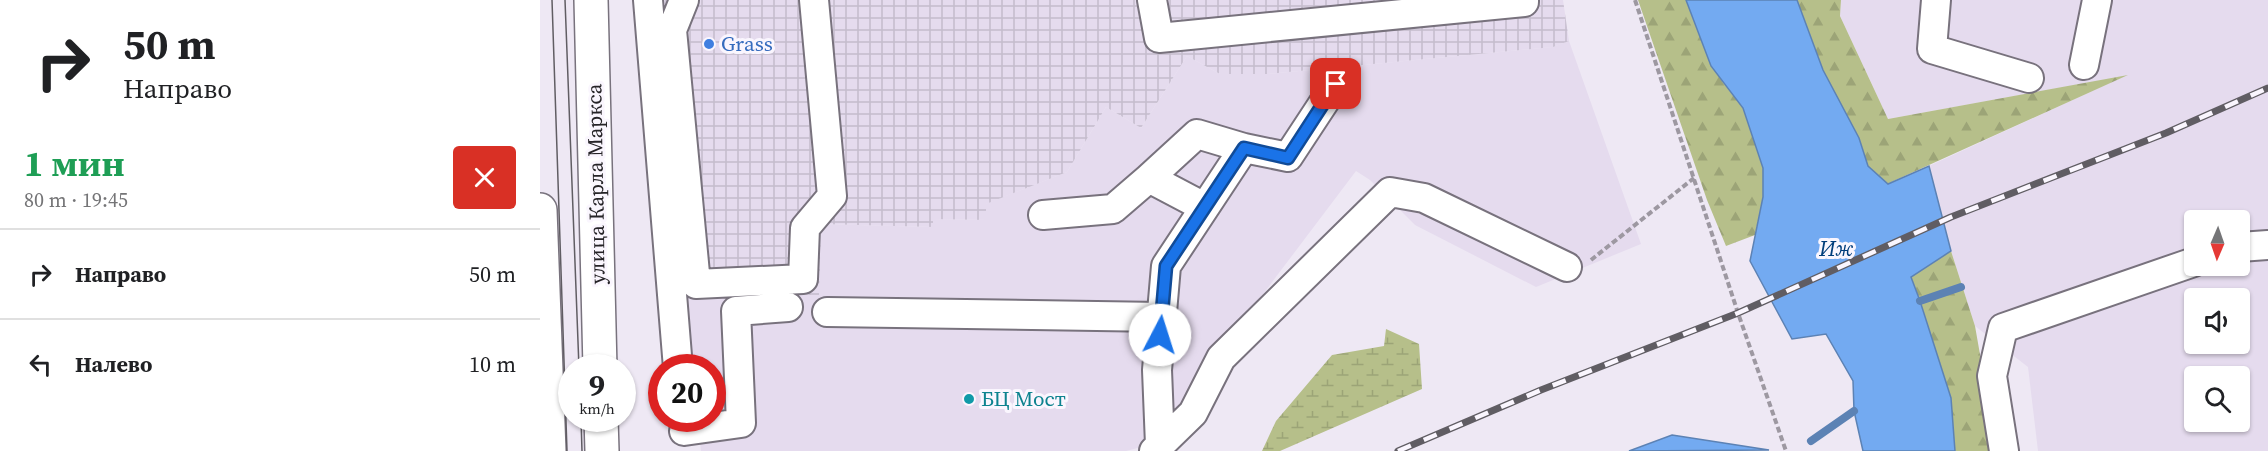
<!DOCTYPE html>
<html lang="ru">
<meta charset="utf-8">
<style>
:root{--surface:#fff;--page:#f6f6f6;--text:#202124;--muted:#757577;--line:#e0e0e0}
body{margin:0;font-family:"Source Serif 4",serif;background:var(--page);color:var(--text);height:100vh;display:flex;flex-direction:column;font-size:22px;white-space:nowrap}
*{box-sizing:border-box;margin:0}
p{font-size:20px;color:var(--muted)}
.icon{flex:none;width:33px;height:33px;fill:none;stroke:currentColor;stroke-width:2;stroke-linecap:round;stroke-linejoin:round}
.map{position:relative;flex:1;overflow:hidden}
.drawer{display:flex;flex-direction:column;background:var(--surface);width:540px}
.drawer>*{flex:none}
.top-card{background:#fff;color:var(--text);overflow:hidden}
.needle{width:39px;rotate:182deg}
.buttons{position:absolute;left:1644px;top:210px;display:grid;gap:12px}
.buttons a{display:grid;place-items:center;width:66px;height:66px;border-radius:6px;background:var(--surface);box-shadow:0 2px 4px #0004;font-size:30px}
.speed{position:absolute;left:18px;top:354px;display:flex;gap:12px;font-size:30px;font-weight:700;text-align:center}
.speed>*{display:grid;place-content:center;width:78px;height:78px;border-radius:50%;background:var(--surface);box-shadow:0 2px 4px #0004;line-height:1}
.speed small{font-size:15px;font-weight:400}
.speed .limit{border:9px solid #d22;background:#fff;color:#111}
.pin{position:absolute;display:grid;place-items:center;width:51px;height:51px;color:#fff;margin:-26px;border-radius:12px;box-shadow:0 3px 9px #0006}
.me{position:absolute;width:66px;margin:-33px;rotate:5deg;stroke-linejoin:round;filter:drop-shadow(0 0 4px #0008)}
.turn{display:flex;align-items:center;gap:21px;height:126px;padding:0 24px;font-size:27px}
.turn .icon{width:78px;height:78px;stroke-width:2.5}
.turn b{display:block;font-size:42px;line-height:51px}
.round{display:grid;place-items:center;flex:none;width:63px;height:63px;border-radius:6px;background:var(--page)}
.head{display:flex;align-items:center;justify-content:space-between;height:102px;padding:0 24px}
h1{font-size:36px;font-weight:700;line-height:45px;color:#1e9e55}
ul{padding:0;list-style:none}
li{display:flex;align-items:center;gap:18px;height:90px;padding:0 24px;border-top:2px solid var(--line)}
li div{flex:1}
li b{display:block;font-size:22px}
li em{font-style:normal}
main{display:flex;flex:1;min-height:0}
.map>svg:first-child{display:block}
.built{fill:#e5dbee;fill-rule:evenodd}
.industrial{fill:url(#industrial-grid)}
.forest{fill:url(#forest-firs)}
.wetland{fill:url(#wetland-marsh)}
.water{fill:#73aaf1;stroke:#5c82b4;stroke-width:1.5}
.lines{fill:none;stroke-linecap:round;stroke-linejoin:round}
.stream{stroke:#5c82b4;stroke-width:8}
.minor-casing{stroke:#78727d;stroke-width:32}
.major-casing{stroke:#78727d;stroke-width:36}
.path{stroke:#9d98a1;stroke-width:4;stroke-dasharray:6 3;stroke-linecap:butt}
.minor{stroke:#fff;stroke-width:28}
.major{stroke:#fff;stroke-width:33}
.tram{stroke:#605d63;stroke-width:1.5}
.rail-casing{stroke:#605d63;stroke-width:7}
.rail{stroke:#faf6fe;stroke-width:4.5;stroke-dasharray:14;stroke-linecap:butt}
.route-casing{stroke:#114b97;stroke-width:15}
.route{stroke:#1a73e8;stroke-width:10}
.shop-dot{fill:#3f7fe0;stroke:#faf6fe;stroke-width:2}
.culture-dot{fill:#0f9aa8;stroke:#faf6fe;stroke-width:2}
.labels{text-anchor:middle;stroke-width:6;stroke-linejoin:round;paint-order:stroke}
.shop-label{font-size:21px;fill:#366cbe;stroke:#faf6fe;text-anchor:start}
.street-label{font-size:21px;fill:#252327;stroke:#faf6fe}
.culture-label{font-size:21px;fill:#0d838f;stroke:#faf6fe;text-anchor:start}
.water-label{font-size:22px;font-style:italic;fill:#013d7b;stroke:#faf6fe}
</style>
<main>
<section class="drawer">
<div class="top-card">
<div class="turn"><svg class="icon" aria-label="right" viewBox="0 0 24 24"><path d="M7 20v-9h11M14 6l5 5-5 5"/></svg><div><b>50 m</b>Направо</div></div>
</div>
<div class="head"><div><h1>1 мин</h1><p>80 m · 19:45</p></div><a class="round" style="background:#d93025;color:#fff"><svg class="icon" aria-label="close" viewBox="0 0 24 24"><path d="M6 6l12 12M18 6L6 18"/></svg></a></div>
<ul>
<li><svg class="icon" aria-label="right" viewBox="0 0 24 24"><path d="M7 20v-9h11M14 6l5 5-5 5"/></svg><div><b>Направо</b></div><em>50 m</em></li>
<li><svg class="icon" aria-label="left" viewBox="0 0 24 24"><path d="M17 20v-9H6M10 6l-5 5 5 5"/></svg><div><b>Налево</b></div><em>10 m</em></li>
</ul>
</section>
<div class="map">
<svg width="1728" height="451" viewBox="0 0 1728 451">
<defs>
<pattern id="industrial-grid" width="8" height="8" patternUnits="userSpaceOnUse" patternTransform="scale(1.5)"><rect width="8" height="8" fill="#e5dbee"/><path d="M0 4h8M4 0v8" fill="none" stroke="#c4bccc"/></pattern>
<pattern id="forest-firs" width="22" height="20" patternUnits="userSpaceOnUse" patternTransform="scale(1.5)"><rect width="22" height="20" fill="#b6bf8a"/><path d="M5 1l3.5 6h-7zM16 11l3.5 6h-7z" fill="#9ca477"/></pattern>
<pattern id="wetland-marsh" width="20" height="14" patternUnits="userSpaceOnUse" patternTransform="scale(1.5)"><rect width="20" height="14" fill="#b6bf8a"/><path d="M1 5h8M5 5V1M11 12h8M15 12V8" fill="none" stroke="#9ca477"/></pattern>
</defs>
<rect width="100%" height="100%" fill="#eee8f4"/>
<!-- built -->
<path class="built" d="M1301,0H1728V451H1498L1488,367L1435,326L1411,251L1389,166L1585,76L1348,119L1300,16ZM1654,220H1700V266H1654ZM1654,298H1700V344H1654ZM1654,376H1700V422H1654Z
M1029,41L1101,244L996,287L875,225L830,180L816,171L609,445L586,451H161L160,442L172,418V368L147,367L142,294L280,224L392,227L393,219L446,220L445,204L527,172L566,107L601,128L647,56L680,74H728L1012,47Z"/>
<!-- industrial -->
<path class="industrial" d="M118,0H1023L1029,41L1013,47L728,74H680L647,56L601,128L566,107L527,172L446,204V220L393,219V227L281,224L279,295L142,294Z"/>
<!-- forest -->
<path class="forest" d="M1098,0H1146L1171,66L1203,108L1223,168V197L1215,235L1186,246L1167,200Z
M1257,0H1301L1300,16L1348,119L1588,75L1347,184L1328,166L1319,138L1283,70Z
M1411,251L1435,326L1457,451H1415L1411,398L1380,301L1371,277Z"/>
<!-- wetland -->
<path class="wetland" d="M846,329L879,344L882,389L740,451H722L736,421L792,355L844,346Z"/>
<!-- water -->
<path class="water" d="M1146,0H1257L1283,70L1319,138L1328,166L1348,184L1389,166L1411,251L1371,277L1380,301L1411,398L1415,451H1323L1314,411L1313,381L1286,334L1252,339L1210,261L1223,197V168L1203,108L1171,66Z
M1132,435L1229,450L1089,451Z"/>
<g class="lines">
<!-- stream -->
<path class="stream" d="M1380,301L1421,287
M1271,441L1314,411"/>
<!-- minor casing -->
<g class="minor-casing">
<path id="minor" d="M108,0L138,368
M144,0L132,30L156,284L263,279L265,228L292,196L274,0
M612,0L619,38L984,2V0
M1396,0L1392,49L1489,78
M1544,65L1557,0
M609,178L657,134L704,148
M503,215L573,209L609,178L664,207
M1700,247L1728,245
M287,312L621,317
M144,431L201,423L196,311L248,307
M620,445L617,370L626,266L704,148L748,157L796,84
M614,451L653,413L681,358L850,192L884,198L1027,267
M1464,451L1452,376L1463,328L1654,262"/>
</g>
<!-- major casing -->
<g class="major-casing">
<path id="major" d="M51,0L60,368
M0,210L9,451
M61,418L62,451"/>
</g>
<!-- path -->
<path class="path" d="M1095,0L1198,313L1246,451
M1051,260L1154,178"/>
<!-- minor -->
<use href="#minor" class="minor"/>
<!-- major -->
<use href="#major" class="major"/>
<!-- tram -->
<path class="tram" d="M12,0L27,451
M25,0L39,368
M41,418L42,451"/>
<!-- rail casing -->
<g class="rail-casing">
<path id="rail" d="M858,451L1001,390L1198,313L1411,217L1626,133L1728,88"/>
</g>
<!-- rail -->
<use href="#rail" class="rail"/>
</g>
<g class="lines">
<!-- route casing -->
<g class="route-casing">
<path id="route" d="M620,335L626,266L704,148L748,158L796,84"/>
</g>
<!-- route -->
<use href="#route" class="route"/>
</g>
<!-- markers -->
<circle class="shop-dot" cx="169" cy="44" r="6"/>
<circle class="culture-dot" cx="429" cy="399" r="6"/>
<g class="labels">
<!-- shop labels -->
<g class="shop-label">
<text x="181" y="51">Grass</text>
</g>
<!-- street labels -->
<g class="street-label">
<text transform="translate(56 184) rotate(-91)" y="7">улица Карла Маркса</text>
</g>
<!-- culture labels -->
<g class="culture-label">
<text x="441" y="406">БЦ Мост</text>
</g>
<!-- water labels -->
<g class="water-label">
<text x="1296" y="256">Иж</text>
</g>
</g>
</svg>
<div class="buttons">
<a><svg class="needle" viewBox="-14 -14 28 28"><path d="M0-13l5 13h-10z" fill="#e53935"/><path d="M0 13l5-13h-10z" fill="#757577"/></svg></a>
<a><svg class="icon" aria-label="sound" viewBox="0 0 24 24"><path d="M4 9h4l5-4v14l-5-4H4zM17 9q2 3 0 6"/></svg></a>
<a><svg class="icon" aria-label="search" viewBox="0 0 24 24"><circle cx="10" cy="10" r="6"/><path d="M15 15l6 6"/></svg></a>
</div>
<div class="speed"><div>9<small>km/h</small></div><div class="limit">20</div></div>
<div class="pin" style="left:796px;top:84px;background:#d93025"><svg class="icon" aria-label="arrive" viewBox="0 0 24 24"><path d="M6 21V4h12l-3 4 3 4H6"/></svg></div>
<svg class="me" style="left:620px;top:335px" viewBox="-20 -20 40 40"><circle r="19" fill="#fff"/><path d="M0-13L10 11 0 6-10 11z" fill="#1a73e8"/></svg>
</div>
</main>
